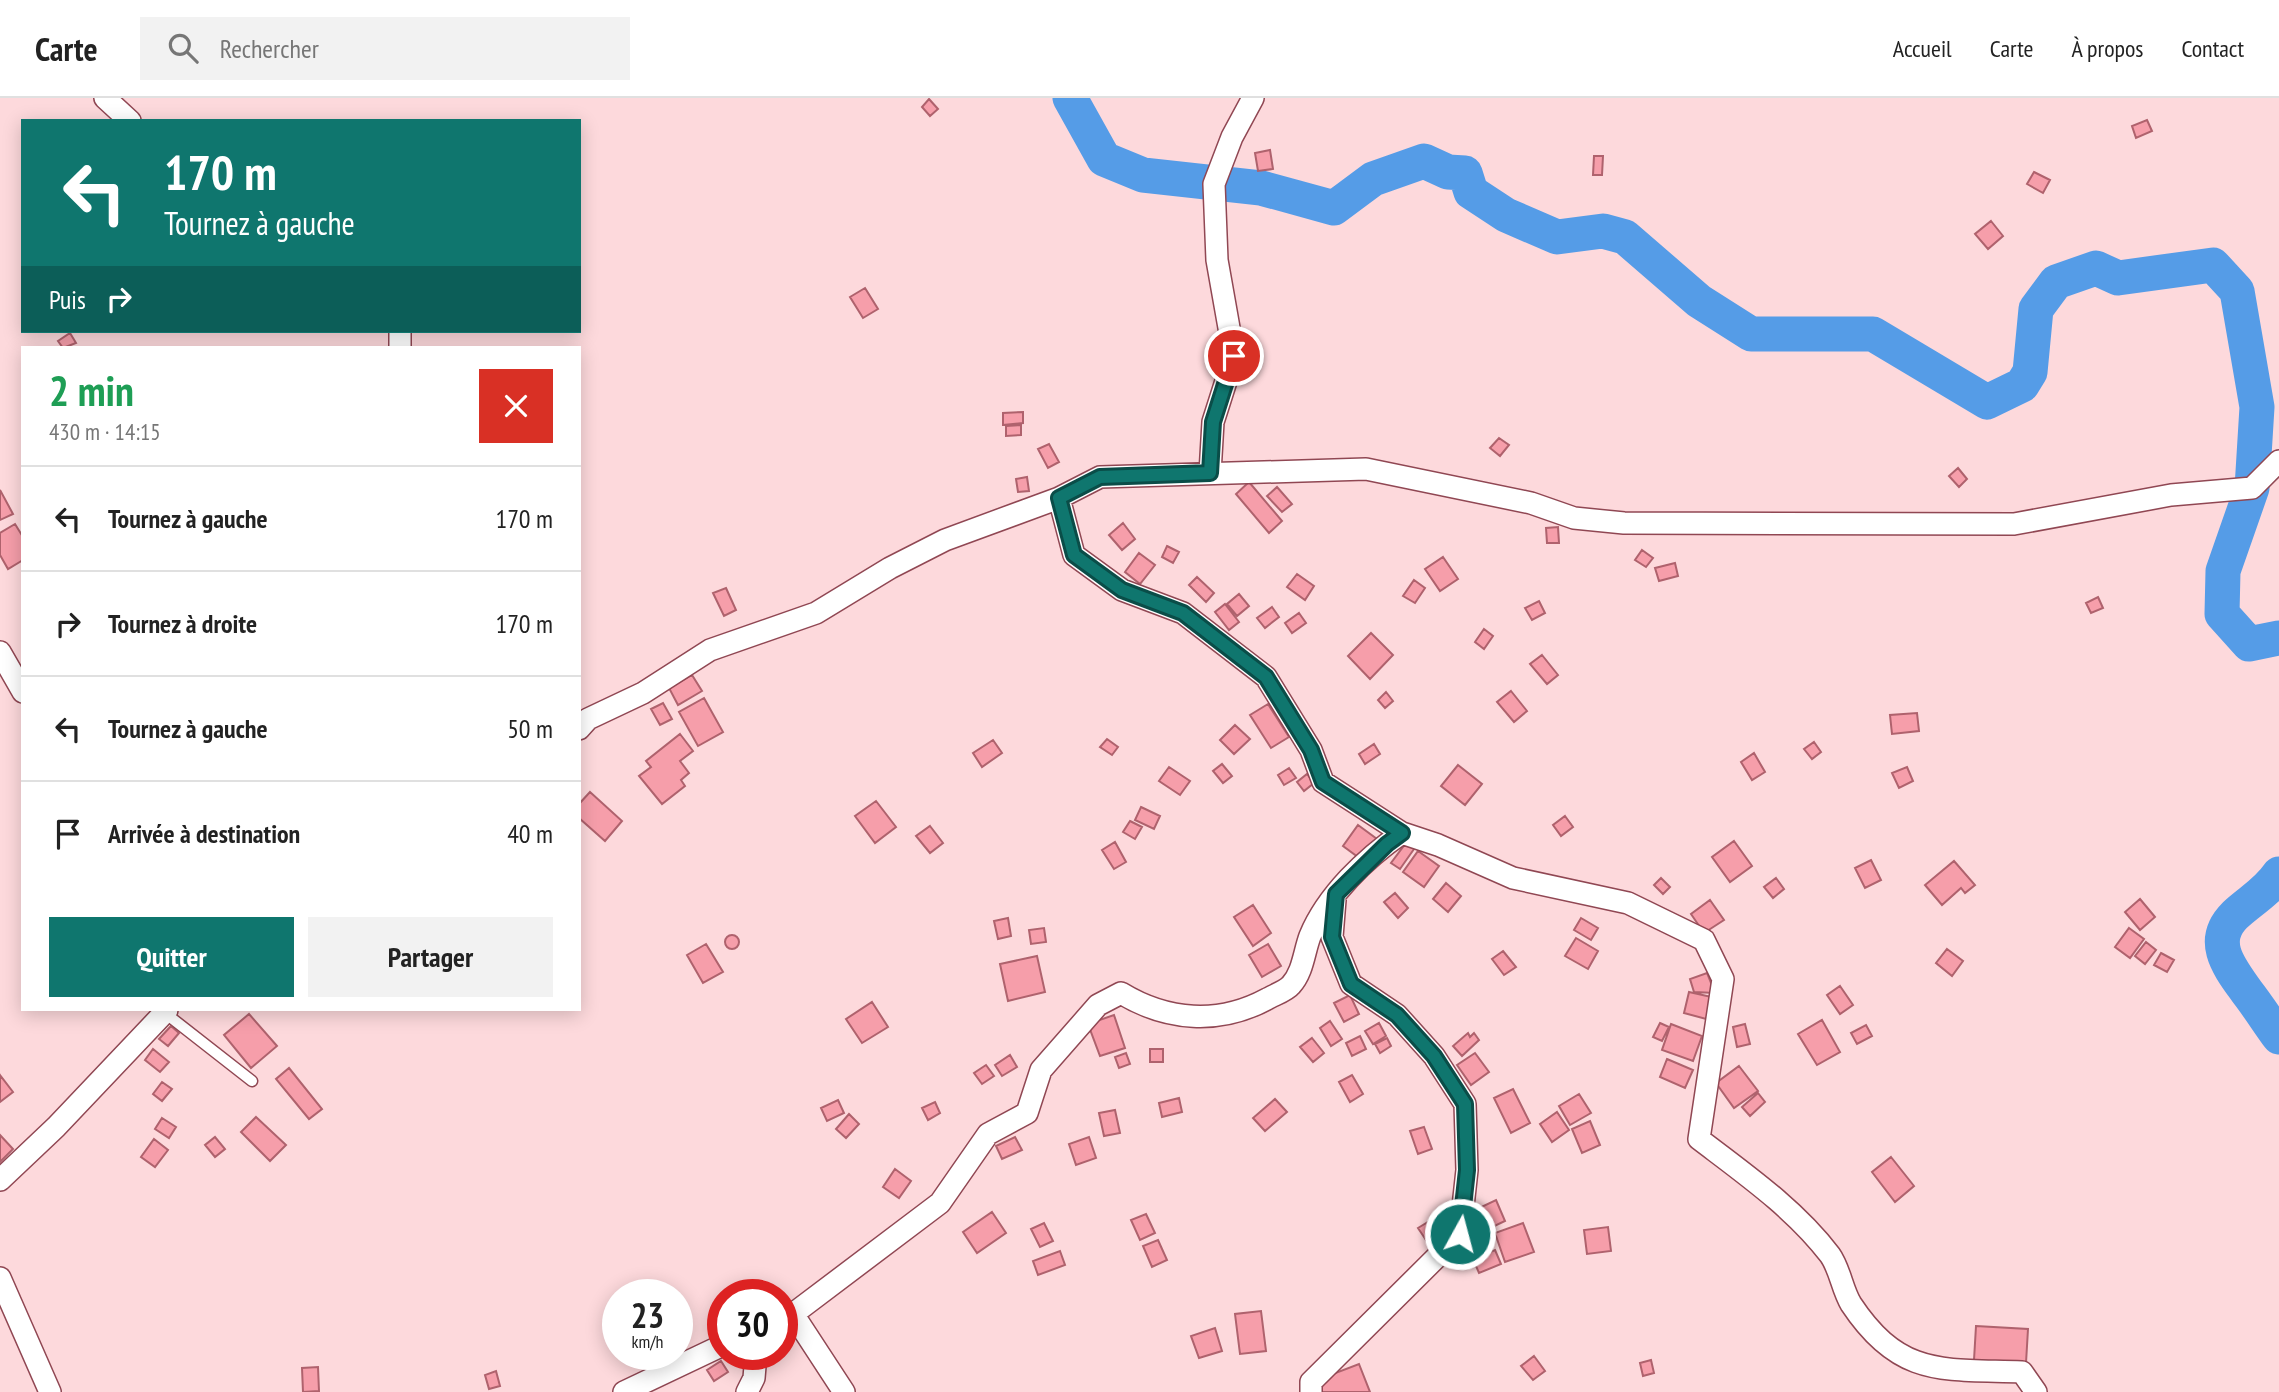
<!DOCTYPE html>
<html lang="fr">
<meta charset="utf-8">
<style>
:root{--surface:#fff;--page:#f2f2f2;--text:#222;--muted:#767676;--line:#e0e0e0;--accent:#0f766e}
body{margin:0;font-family:"PT Sans Narrow",sans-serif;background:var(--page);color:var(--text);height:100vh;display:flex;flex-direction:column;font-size:26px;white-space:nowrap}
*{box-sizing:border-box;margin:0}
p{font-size:23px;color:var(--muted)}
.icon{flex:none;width:38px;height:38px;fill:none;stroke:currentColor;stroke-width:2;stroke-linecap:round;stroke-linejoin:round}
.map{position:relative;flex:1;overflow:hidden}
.details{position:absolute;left:21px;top:248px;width:560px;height:665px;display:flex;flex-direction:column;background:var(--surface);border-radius:0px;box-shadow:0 4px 18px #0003}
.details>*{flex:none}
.hud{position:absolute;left:21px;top:21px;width:560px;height:214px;border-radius:0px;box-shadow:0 4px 18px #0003;background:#0f766e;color:#fff;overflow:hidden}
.speed{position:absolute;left:602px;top:1181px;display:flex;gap:14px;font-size:35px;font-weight:700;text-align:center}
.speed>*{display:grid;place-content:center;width:91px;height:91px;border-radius:50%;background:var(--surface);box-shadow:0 4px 18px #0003;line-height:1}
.speed small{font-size:18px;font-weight:400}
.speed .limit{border:10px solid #d22;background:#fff;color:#111}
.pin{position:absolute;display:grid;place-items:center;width:60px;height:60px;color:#fff;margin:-30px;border:4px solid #fff;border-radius:50%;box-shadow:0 2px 7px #0007}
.me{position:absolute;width:77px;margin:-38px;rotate:7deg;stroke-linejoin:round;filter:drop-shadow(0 0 5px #0008)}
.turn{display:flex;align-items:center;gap:24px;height:147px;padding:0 28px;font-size:32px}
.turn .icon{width:91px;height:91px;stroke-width:2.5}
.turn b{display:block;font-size:49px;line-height:60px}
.then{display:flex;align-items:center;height:66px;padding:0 28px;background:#0003;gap:14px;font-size:26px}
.round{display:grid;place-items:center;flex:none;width:74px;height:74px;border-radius:0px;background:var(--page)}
.overview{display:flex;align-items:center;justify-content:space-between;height:119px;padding:0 28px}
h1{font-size:42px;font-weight:600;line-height:52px;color:#1e9e55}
.action{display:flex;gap:14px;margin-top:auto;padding:14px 28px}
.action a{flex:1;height:80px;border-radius:0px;background:var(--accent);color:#fff;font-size:28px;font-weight:600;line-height:80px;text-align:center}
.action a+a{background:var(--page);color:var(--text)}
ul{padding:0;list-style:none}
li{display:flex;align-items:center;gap:21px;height:105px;padding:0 28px;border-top:2px solid var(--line)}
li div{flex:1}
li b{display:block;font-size:26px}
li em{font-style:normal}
header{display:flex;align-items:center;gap:42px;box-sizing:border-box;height:98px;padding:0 35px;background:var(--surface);border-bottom:2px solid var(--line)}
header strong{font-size:33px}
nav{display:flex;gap:38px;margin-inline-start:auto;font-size:24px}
.search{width:490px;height:63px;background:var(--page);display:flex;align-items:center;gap:18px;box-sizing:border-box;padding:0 24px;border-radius:0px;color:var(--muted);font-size:26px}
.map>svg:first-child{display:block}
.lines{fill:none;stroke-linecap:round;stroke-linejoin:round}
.river{stroke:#559ce7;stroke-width:35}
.building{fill:#f69eaa;stroke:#af626d;stroke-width:2}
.lane-casing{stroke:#904753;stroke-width:13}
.street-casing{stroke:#904753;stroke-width:24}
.lane{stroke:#fff;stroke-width:10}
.street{stroke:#fff;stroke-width:21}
.route-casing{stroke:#0a4d48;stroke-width:18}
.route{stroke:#0f766e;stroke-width:12}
</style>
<header>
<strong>Carte</strong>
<div class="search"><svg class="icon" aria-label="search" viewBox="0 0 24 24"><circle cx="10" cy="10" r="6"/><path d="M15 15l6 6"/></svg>Rechercher</div>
<nav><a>Accueil</a><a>Carte</a><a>À propos</a><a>Contact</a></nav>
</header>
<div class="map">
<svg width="2279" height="1294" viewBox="0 0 2279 1294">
<rect width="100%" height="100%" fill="#fdd9dc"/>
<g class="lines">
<!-- river -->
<path class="river" d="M1070,0L1104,61L1143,77L1261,90L1334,110L1373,81L1424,63L1448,74L1465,75L1471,94L1506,117L1557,139L1603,133L1625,139L1699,203L1751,236H1873L1987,304L2022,287L2030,274L2036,211L2056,184L2096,170L2118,180L2213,167L2237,193L2257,309L2252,390L2223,473L2222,516L2249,546L2279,540
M2279,776C2267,794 2250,803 2235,817C2208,844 2230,870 2247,894C2258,908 2268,924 2279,939"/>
</g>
<!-- building -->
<path class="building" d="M929,1L938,11L930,18L922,9Z
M2147,22L2152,33L2136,40L2132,28Z
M1270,52L1273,71L1258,73L1255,55Z
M1594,58H1603L1602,77H1593Z
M2034,74L2050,82L2043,95L2027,86Z
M1991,123L2003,138L1988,151L1975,136Z
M865,190L878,211L863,220L850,199Z
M70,235L76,245L63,250L58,243Z
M1023,314V325L1003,327V315Z
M1021,327V337L1006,338V328Z
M1499,340L1509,347L1500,358L1490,350Z
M1049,346L1059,364L1048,370L1038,351Z
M1958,370L1967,381L1959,389L1949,378Z
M1027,379L1029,393L1018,394L1016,381Z
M1249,384L1282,423L1269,435L1236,396Z
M1277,389L1292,406L1282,414L1267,398Z
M0,392L13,416L0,422Z
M1123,425L1135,441L1122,452L1109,437Z
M15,426L23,439V462L8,471L0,457V435Z
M1558,429L1559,445H1547L1546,430Z
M1167,448L1179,454L1173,465L1162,459Z
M1642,452L1653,460L1646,469L1635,462Z
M1139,455L1155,467L1140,486L1125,474Z
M1443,459L1458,481L1440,493L1425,471Z
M1675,465L1678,478L1659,483L1655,470Z
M1297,476L1314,488L1305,502L1287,489Z
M1197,479L1214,495L1206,504L1189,487Z
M1414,482L1425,490L1415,505L1403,498Z
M726,490L736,512L724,518L713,495Z
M1239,496L1249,508L1237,518L1227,506Z
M2098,499L2103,510L2091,515L2086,505Z
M1539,503L1545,515L1532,522L1525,510Z
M1225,506L1239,524L1229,532L1215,514Z
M1272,509L1279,519L1265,530L1257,520Z
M1299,515L1306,525L1292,535L1285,525Z
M1484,531L1493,538L1484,551L1475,544Z
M1371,535L1393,557L1370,581L1348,558Z
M1542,557L1558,577L1547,586L1530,566Z
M692,577L702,593L678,607L669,590Z
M1511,593L1527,613L1514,624L1497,604Z
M1386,594L1393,603L1385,610L1378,602Z
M704,600L723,634L698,648L679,614Z
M663,605L672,621L660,627L651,611Z
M1268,606L1289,639L1271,650L1250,617Z
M1917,615L1919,633L1892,636L1890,617Z
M1235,627L1250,641L1234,656L1220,642Z
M680,636L693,653L680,663L689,675L681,682L685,688L662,706L639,678L651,669L646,663Z
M1107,641L1118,649L1112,657L1100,649Z
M993,642L1002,655L982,669L973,655Z
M1814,644L1821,654L1812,661L1804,651Z
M1374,646L1380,656L1365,666L1359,656Z
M1754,655L1765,674L1752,682L1741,664Z
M1222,666L1232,678L1223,685L1213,673Z
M1458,667L1482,686L1465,707L1441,688Z
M1169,669L1190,683L1180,697L1159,683Z
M1907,669L1913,683L1899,690L1892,675Z
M1289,670L1296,680L1284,687L1278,677Z
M1307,676L1314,685L1304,693L1297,684Z
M590,694L622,723L605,743L579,720V706Z
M876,703L896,729L875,745L855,718Z
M1141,709L1160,718L1154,731L1135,722Z
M1565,718L1573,729L1561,738L1553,727Z
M1130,723L1142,729L1135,741L1123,734Z
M1358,727L1377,741L1362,762L1343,748Z
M930,728L943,745L930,755L916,738Z
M1734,743L1752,768L1730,784L1712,759Z
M1115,744L1126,764L1114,771L1102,752Z
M1406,745L1414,751L1400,771L1391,765Z
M1418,753L1439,768L1424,789L1403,774Z
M1871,762L1881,782L1865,790L1855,770Z
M1954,763L1975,787L1965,795L1961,790L1942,807L1925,787Z
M1661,780L1670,789L1663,796L1654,787Z
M1776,780L1784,791L1773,800L1764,789Z
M1446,785L1461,798L1448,814L1433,801Z
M1395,795L1408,810L1398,820L1384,804Z
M2140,801L2155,819L2140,832L2125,814Z
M1710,802L1724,822L1704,835L1691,816Z
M1253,807L1271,835L1253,848L1234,819Z
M1008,820L1011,838L998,841L994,823Z
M1581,820L1598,830L1591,842L1574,832Z
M1044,830L1046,844L1031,846L1029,832Z
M2129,830L2144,841L2130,860L2115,849Z
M725 844a7 7 0 1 1 14 0a7 7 0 1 1-14 0Z
M1576,840L1598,853L1588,871L1565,858Z
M2146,844L2156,852L2145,866L2135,858Z
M706,846L723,874L703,885L687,857Z
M1268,846L1281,868L1262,879L1249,857Z
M1947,851L1963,863L1952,878L1936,865Z
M1503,853L1516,869L1504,877L1492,861Z
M2161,855L2174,862L2167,874L2154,867Z
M1037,858L1045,894L1008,903L1000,866Z
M1707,875L1715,895L1694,894L1690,881Z
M1840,888L1853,907L1840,916L1827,897Z
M1689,894L1716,900L1710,922L1684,915Z
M1350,897L1359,916L1344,924L1334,905Z
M872,904L888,929L862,945L846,921Z
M249,916L277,948L251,970L224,937Z
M1114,917L1125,950L1100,958L1088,926Z
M1822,922L1840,954L1817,967L1798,936Z
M1330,923L1342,941L1331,948L1320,930Z
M1379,925L1386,938L1373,946L1365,933Z
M1660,925L1669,929L1662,943L1653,939Z
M1671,926L1702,938L1693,963L1662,952Z
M1745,926L1750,946L1737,949L1733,929Z
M1866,927L1872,938L1857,946L1851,935Z
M171,928L179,935L168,948L159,941Z
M1468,935L1470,939L1474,935L1479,942L1462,958L1453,948Z
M1360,938L1366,951L1352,958L1346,945Z
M1312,940L1324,955L1313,964L1300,949Z
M1387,940L1391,948L1380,955L1375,946Z
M153,951L169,964L160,974L145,962Z
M1150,951H1163V964H1150Z
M1126,955L1130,966L1119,970L1115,959Z
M1475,955L1489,974L1471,987L1457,967Z
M1010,957L1017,969L1002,978L995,967Z
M1667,961L1693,972L1685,990L1660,979Z
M986,967L994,978L982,986L974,975Z
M1739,968L1758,993L1734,1010L1716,985Z
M289,970L322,1011L309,1021L276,981Z
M0,977L13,994L0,1004Z
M1352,977L1363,996L1350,1004L1339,984Z
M162,984L172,991L162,1003L153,996Z
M1513,991L1530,1025L1511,1035L1494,1000Z
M1758,995L1765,1004L1750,1018L1742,1009Z
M1579,996L1591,1015L1570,1027L1559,1008Z
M1179,1000L1182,1014L1162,1019L1159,1005Z
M1275,1001L1287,1014L1265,1033L1253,1020Z
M838,1002L844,1015L827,1023L821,1010Z
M935,1004L940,1015L928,1022L922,1010Z
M1115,1012L1120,1035L1104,1038L1099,1015Z
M1557,1014L1569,1032L1552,1044L1540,1026Z
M849,1016L859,1026L846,1040L836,1031Z
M256,1019L286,1047L270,1063L241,1034Z
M162,1020L176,1029L169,1040L155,1031Z
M1590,1023L1600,1047L1582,1055L1572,1031Z
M1424,1029L1432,1051L1418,1056L1410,1033Z
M0,1037L13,1051L0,1064Z
M215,1039L225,1051L215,1059L205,1047Z
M1015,1039L1022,1052L1002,1061L996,1048Z
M1089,1039L1096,1060L1076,1067L1069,1046Z
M154,1041L168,1052L155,1069L141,1059Z
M1891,1059L1914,1088L1895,1104L1872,1074Z
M895,1071L911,1083L899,1100L883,1089Z
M1496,1102L1505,1123L1486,1132L1473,1113Z
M992,1114L1006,1135L977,1155L963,1134Z
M1146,1116L1155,1135L1140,1142L1131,1122Z
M1441,1116L1449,1129L1426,1142L1418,1130Z
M1044,1125L1053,1143L1040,1149L1031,1131Z
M1523,1125L1534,1154L1505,1164L1495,1135Z
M1608,1129L1611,1153L1587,1156L1584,1132Z
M1158,1142L1167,1162L1152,1169L1143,1148Z
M1495,1152L1501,1166L1479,1175L1473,1161Z
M1060,1153L1065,1167L1038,1177L1033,1163Z
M1261,1213L1266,1253L1240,1256L1235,1216Z
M1976,1228L2028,1231L2026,1265L1974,1262Z
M1215,1230L1222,1253L1199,1260L1191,1238Z
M1534,1258L1545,1273L1533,1282L1521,1268Z
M1651,1262L1654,1275L1643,1278L1640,1265Z
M721,1263L728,1274L714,1283L707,1272Z
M1359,1266L1370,1294H1321L1317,1282Z
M318,1269L319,1293L303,1294L302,1270Z
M496,1273L500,1288L489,1291L485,1277Z"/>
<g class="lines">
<!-- lane casing -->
<g class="lane-casing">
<path id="lane" d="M165,915L252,983"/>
</g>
<!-- street casing -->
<g class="street-casing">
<path id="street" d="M105,0L130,23
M400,250V233
M1210,375L1213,324L1234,258L1217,162L1214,86L1232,39L1253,0
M1059,400L1074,457L1122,492L1183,515L1266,579L1311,652L1323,684L1402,735L1438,747L1513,780L1628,805L1704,842L1723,881L1699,1041C1745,1076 1795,1111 1830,1157C1840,1171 1842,1191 1851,1206C1900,1280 1943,1271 2022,1274L2036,1294
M0,554L23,594
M579,631L588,621L643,595L710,552L816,515L890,470L945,442L1059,400L1100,379L1366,371L1531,405L1574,420L1624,425L2014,426L2171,397L2252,390L2279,363
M0,1082L56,1029L167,912
M0,1180L50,1294
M793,1216L844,1294
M782,1220L793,1216L940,1105L988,1036L1027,1015L1041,972L1098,907L1121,895C1167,923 1219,927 1267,901C1274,897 1286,893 1291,887C1303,874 1304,854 1310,838C1327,797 1366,760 1402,735
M624,1294L723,1247
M747,1294L754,1280L756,1256
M1311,1294V1284L1460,1136L1467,1072L1465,1006L1434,958L1397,917L1351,886L1332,839L1335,802"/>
</g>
<!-- lane -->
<use href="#lane" class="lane"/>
<!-- street -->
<use href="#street" class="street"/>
</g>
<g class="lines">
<!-- route casing -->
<g class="route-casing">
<path id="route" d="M1234,258L1213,324L1210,375L1100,379L1059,400L1074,457L1122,492L1183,515L1266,579L1311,652L1323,684L1402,735L1387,746L1336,796L1332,839L1351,886L1397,917L1434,958L1465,1006L1467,1072L1460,1136"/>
</g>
<!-- route -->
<use href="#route" class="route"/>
</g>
</svg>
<div class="speed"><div>23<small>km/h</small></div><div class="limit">30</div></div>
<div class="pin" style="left:1234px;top:258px;background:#d93025"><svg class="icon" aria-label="arrive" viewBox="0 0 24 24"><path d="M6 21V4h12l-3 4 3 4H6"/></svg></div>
<svg class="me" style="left:1460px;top:1136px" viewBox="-20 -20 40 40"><circle r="17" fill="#0f766e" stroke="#fff" stroke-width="3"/><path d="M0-11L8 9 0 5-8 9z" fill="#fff"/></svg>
<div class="hud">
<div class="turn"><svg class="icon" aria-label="left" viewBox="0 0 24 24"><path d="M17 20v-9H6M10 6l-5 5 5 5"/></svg><div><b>170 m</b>Tournez à gauche</div></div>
<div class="then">Puis<svg class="icon" aria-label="right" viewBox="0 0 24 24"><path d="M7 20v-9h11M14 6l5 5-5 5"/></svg></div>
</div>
<section class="details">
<div class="overview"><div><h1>2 min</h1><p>430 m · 14:15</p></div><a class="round" style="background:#d93025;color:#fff"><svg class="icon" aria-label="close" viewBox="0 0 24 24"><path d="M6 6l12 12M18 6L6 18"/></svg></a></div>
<ul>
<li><svg class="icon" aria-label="left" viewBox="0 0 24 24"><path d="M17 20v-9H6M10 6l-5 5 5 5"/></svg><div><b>Tournez à gauche</b></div><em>170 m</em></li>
<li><svg class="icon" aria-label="right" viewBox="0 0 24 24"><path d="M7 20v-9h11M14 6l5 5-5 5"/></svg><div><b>Tournez à droite</b></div><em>170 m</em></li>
<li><svg class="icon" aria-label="left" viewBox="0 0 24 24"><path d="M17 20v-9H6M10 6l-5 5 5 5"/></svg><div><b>Tournez à gauche</b></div><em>50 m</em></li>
<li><svg class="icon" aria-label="arrive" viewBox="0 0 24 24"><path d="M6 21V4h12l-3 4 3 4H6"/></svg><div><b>Arrivée à destination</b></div><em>40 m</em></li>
</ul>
<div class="action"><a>Quitter</a><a>Partager</a></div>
</section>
</div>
